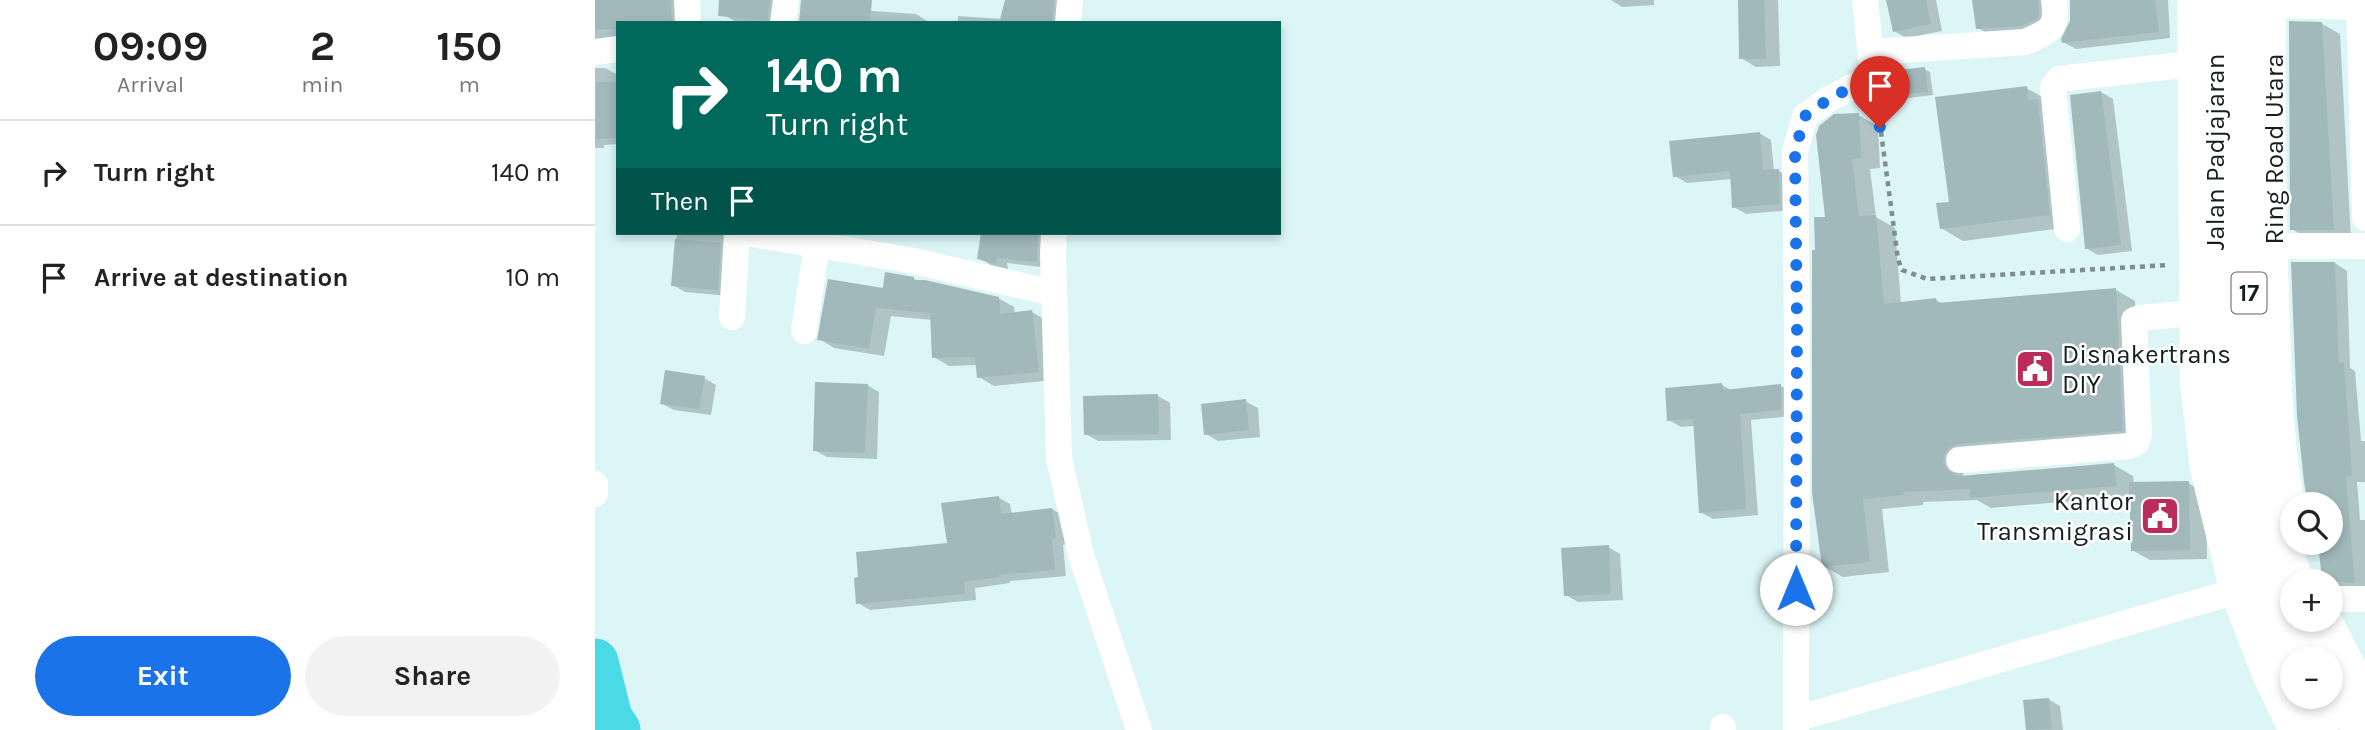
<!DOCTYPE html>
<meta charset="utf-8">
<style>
:root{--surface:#fff;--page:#f2f2f2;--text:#222;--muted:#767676;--line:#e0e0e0;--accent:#1a73e8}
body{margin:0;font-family:Karla,sans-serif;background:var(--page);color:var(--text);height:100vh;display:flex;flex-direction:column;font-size:26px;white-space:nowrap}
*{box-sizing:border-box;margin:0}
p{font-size:23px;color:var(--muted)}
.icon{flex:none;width:38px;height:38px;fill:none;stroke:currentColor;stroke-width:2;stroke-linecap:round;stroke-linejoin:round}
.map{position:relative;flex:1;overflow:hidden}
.sheet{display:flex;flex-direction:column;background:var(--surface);width:595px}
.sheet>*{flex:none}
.guide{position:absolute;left:21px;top:21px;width:665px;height:214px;border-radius:0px;box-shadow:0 4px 10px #0003;background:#00695c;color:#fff;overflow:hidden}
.controls{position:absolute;left:1685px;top:492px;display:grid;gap:14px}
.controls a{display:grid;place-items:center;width:63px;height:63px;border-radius:50%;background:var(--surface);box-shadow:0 4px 10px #0003;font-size:35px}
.pin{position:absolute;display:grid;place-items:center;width:60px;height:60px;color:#fff;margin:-72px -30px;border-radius:50% 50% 50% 0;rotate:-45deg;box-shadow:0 0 7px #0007}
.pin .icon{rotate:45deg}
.me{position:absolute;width:77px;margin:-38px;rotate:0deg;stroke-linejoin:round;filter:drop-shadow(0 0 5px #0008)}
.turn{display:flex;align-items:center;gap:24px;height:147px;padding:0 35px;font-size:32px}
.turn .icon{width:91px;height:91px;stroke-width:2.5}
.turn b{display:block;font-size:49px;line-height:60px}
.then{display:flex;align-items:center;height:66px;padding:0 35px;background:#0003;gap:14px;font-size:26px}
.eta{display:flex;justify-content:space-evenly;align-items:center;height:119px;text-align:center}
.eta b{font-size:42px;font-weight:700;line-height:49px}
.cta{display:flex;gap:14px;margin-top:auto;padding:14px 35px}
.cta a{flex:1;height:80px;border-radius:42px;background:var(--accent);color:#fff;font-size:28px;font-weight:700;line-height:80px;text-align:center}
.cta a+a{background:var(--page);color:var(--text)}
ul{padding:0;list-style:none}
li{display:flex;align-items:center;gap:21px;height:105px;padding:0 35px;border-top:2px solid var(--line)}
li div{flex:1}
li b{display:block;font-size:26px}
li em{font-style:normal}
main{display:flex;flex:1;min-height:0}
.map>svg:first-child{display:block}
.shadow{fill:#0003}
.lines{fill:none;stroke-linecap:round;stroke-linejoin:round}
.river{stroke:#4adae6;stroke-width:47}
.building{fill:#a2b9bc}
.path{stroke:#7d8e90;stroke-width:4.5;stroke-dasharray:5 5;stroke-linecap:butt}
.minor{stroke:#fff;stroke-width:26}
.highway{stroke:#fff;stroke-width:38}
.route{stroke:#1a73e8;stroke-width:12;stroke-dasharray:0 21.6}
.labels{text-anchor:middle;stroke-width:5;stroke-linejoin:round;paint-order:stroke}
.shield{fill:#fff;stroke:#5c6263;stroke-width:2}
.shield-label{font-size:24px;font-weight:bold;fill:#161f20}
.street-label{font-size:26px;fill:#161f20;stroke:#fff}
.poi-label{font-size:26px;fill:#161f20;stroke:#fff;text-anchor:start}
</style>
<main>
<section class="sheet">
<div class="eta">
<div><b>09:09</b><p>Arrival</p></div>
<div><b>2</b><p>min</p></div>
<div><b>150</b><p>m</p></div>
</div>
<ul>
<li><svg class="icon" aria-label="right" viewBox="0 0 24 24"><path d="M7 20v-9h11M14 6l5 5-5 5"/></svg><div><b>Turn right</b></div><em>140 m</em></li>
<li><svg class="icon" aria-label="arrive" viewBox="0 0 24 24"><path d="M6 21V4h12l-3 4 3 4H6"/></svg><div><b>Arrive at destination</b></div><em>10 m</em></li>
</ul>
<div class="cta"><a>Exit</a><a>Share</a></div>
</section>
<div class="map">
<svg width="1770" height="730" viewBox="0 0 1770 730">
<rect width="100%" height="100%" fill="#dcf5f7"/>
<!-- shadow -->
<path class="shadow" d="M0,0H90L89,23H23V41L0,49Z
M130,0H189L185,23L141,22L129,15Z
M208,0H264V10L321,14L335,23H208L206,21Z
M412,0H470L473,23H363V16L407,19Z
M1016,0H1059V5L1027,7Z
M1144,0H1186H1183L1185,66L1161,67L1146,58Z
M1293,0H1341L1347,31L1311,38L1299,31Z
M1379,0H1457L1451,27L1395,35L1383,28Z
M1476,0H1573L1575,38L1481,49L1468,42L1475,28Z
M1727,24L1745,34L1756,240H1715L1697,229Z
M0,68H10L23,75V144L9,145V148H0Z
M1329,69L1335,72L1338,95L1313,98L1307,94Z
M1431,88L1453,100L1476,227L1368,241L1346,228Z
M1506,92L1518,99L1537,251L1503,255L1491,248Z
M1263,115L1283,126L1285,168L1275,169L1281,217L1300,228L1306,304L1341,300L1348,304L1521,290L1540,301L1547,441L1369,464L1368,477L1519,465L1538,476L1539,484L1593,483L1611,493L1612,559L1555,560L1537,550L1536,496L1396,508L1382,500L1328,502V505L1287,509L1294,572L1248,577L1228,566L1222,251Z
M1164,133L1176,140L1179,171H1184L1196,178V210L1151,214L1139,207L1137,179L1092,183L1080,176Z
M82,233H141L135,296L90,292L78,285Z
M387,233H457L453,268L412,263L413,269L396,265L384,258Z
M1740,263L1752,271L1755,368L1760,371L1766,441H1770V482H1762L1765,520H1770V589H1736V581L1725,544L1722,542H1736V504H1715Z
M318,279L403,298L419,307L420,314L437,312L452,321L458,380L399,386L384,377L382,365L354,366L339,357L337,320L296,316L289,356L239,348L224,339L290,290Z
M109,378L121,385L116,415L79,410L66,403Z
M272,385L284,392L282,459L232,457L219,450Z
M1127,385L1138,391L1186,386L1198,393V416L1156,420L1163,515L1118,519L1105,512L1100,426L1086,427L1074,420Z
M563,396L575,403L576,440L503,441L491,434Z
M650,401L663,408L665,437L623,441L611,434Z
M404,498L415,504L417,515L457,509L469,516L472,544L468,545L471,576L415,581V583L380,588L381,600L275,610L263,603L354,545Z
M1013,547L1025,554L1028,600L983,602L971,595Z
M1453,699L1465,706L1468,730H1432L1429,701Z"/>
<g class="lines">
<!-- river -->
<path class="river" d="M0,662L14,718L22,730"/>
</g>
<!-- building -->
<path class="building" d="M0,0H76L77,23H23V29L0,30Z
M124,0H175L173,20L123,16Z
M206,0H277L275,23L204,22Z
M410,0H459L457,23H404Z
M1143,0H1169L1171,59H1144Z
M1291,0H1331L1336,24L1298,32Z
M1377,0H1443L1444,15L1442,19L1426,26L1381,29Z
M1475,0H1560L1564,32L1467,43L1466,39L1475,21Z
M1694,21L1727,22L1739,230H1695Z
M1330,67L1333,92L1306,95L1303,70Z
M1,82H23V138L1,139Z
M1432,86L1433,100L1443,99L1455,215L1345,229L1341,203L1354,202L1340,97Z
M1506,91L1526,245L1490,249L1475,95Z
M1264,113L1266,158L1257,159L1264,216L1281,215L1289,304L1341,298L1342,303L1521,288L1528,431L1363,444L1356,447L1350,453L1348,462L1352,469L1358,474L1365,476L1519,463L1522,486L1375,498V489L1309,492V495L1268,499L1275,562L1227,567L1217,493V250H1220L1219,217H1230L1221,135L1224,126L1239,114Z
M1165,132L1168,170L1184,169L1185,204L1137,208L1135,171L1078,177L1074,141Z
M386,233H443L442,262L401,258L402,264L382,259Z
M80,239L126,243L123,290L76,286Z
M1696,262H1740L1744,363L1749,362L1757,476H1751L1760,583L1727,581L1723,542H1736V504H1713L1709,482L1702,416Z
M290,272L319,277V280H330L404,297L405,314L437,310L444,372L382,378L380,357L337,358L335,313L281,308L274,349L222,340L233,279L288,288Z
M70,370L110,376L104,409L65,404Z
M220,382L273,384L270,453L218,451Z
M1127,383L1128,390L1186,384V410L1145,414L1151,509L1104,513L1098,419L1072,421L1070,388Z
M563,394L564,434L489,435L488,396Z
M651,399L654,430L609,435L606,404Z
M1594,481L1595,550L1536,551L1534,482Z
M404,496L406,514L457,508L461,538L457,539L460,570L404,575V577L369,582L370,594L261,604L259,578L263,577L261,552L352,543L346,503Z
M1014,545L1016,594L969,596L966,548Z
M1454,698L1457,729L1431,730L1428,700Z"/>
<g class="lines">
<!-- path -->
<path class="path" d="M1282,102L1303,259L1307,270L1332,279L1574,265"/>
<!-- minor -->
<path class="minor" d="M92,0L93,23
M1595,0L1598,382L1608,469L1638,592L1669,672L1696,730
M1678,0C1677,109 1678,218 1682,326C1684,386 1685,449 1698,507
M1764,0L1770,218
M1678,5L1770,7
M188,23L191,0
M473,23L475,0
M0,52L23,49
M1277,52L1430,42C1455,31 1463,29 1459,0
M1472,229L1458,87L1464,79L1596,64
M151,233L314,260L459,293
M459,233L458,254L464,458L486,555L544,730
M1679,246H1770
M137,317L142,233
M209,331L222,245
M1364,460L1533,446L1541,443L1544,434L1539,320L1545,318L1596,313
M0,484V494
M1736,599H1770
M1734,620L1770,689
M1201,719L1638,592
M1128,727V730
M1201,730L1202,328L1200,151L1210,116L1234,99L1278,76L1270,0"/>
<!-- highway -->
<path class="highway" d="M1620,0V280L1625,387L1640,489L1658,557L1698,672
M1653,0V279L1661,391L1672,485L1689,552L1700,581
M1715,620L1730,658
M1736,670L1766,730
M1709,696L1724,730"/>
</g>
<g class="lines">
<!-- route -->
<path class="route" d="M1201,589L1202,328L1200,151L1210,116L1234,99L1278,76L1285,128"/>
</g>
<!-- icons -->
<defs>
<g id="civic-square" transform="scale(2.0125)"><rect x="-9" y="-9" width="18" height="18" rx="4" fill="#bb2c5a" stroke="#fff"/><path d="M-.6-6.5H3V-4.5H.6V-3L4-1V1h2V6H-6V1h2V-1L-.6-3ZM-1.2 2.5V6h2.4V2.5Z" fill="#fff"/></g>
</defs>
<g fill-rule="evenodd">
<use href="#civic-square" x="1440" y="369"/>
<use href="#civic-square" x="1565" y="516"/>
</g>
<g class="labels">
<!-- shield labels -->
<rect class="shield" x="1636.5" y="272.5" width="35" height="41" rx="5"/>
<g class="shield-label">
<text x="1654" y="301">17</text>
</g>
<!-- street labels -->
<g class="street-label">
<text transform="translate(1679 149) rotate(-90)" y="9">Ring Road Utara</text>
<text transform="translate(1620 152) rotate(-90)" y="9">Jalan Padjajaran</text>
</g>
<!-- poi labels -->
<g class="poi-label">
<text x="1467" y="363">Disnakertrans<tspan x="1467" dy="30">DIY</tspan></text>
<text x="1538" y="510" text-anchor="end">Kantor<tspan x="1538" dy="30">Transmigrasi</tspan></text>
</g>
</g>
</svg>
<div class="controls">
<a><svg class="icon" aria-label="search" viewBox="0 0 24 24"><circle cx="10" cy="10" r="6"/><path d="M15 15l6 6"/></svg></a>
<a>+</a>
<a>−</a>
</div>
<div class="pin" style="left:1285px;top:128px;background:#d93025"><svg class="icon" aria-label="arrive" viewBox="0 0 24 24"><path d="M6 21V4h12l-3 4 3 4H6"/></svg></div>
<svg class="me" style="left:1201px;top:589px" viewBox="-20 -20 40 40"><circle r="19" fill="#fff"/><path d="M0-13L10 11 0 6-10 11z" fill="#1a73e8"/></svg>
<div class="guide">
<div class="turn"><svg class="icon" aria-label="right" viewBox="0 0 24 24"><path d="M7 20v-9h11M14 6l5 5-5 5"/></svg><div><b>140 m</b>Turn right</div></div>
<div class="then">Then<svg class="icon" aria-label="arrive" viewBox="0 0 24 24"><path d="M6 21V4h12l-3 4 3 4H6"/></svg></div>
</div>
</div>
</main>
